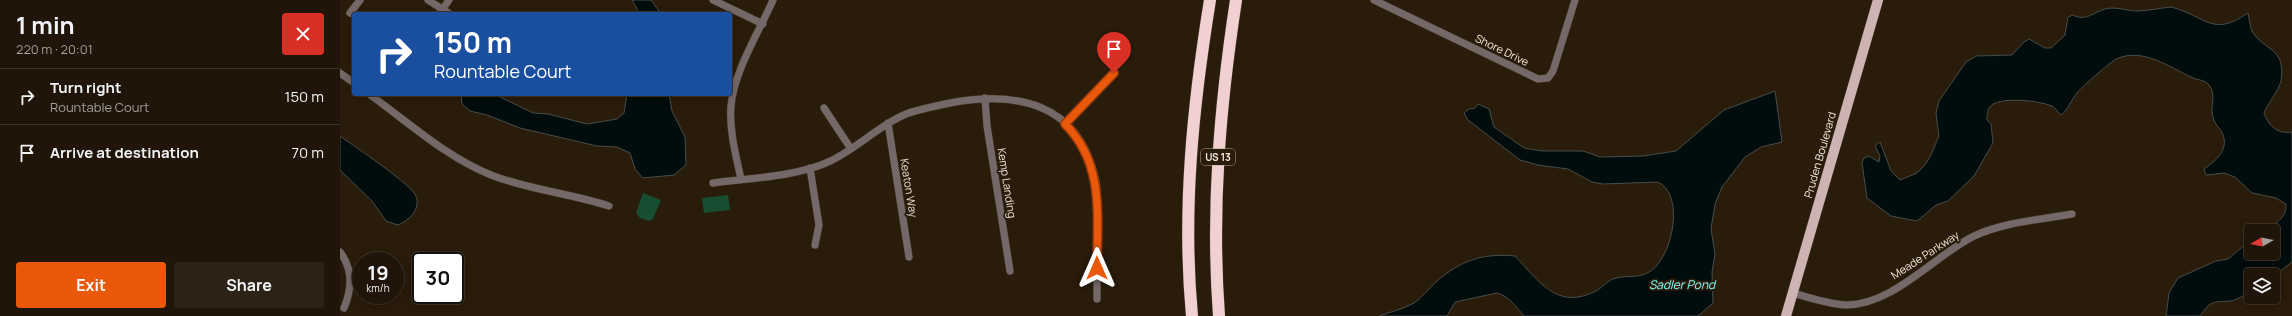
<!DOCTYPE html>
<meta charset="utf-8">
<style>
:root{--surface:#201508;--page:#2d2216;--text:#f1f3f6;--muted:#a29f9c;--line:#3d3429;--accent:#ea580c}
body{margin:0;font-family:Manrope,sans-serif;background:var(--page);color:var(--text);height:100vh;display:flex;flex-direction:column;font-size:15px;white-space:nowrap}
*{box-sizing:border-box;margin:0}
p{font-size:13px;color:var(--muted)}
.icon{flex:none;width:22px;height:22px;fill:none;stroke:currentColor;stroke-width:2;stroke-linecap:round;stroke-linejoin:round}
.map{position:relative;flex:1;overflow:hidden}
.side{display:flex;flex-direction:column;background:var(--surface);width:340px}
.side>*{flex:none}
.hud{position:absolute;left:12px;top:12px;width:380px;height:84px;border-radius:4px;box-shadow:0 2px 10px #0003,0 0 0 1px var(--line);background:#1a4fa0;color:#fff;overflow:hidden}
.needle{width:26px;rotate:261deg}
.buttons{position:absolute;left:1904px;top:224px;display:grid;gap:8px}
.buttons a{display:grid;place-items:center;width:36px;height:36px;border-radius:4px;background:var(--surface);box-shadow:0 2px 10px #0003,0 0 0 1px var(--line);font-size:20px}
.speed{position:absolute;left:12px;top:252px;display:flex;gap:8px;font-size:20px;font-weight:700;text-align:center}
.speed>*{display:grid;place-content:center;width:52px;height:52px;border-radius:50%;background:var(--surface);box-shadow:0 2px 10px #0003,0 0 0 1px var(--line);line-height:1}
.speed small{font-size:10px;font-weight:400}
.speed .limit{border:2px solid #111;border-radius:6px;background:#fff;color:#111}
.pin{position:absolute;display:grid;place-items:center;width:34px;height:34px;color:#fff;margin:-41px -17px;border-radius:50% 50% 50% 0;rotate:-45deg;box-shadow:0 0 4px #0007}
.pin .icon{rotate:45deg}
.me{position:absolute;width:44px;margin:-22px;rotate:0deg;stroke-linejoin:round;filter:drop-shadow(0 0 3px #0008)}
.turn{display:flex;align-items:center;gap:14px;height:84px;padding:0 16px;font-size:18px}
.turn .icon{width:52px;height:52px;stroke-width:2.5}
.turn b{display:block;font-size:28px;line-height:34px}
.round{display:grid;place-items:center;flex:none;width:42px;height:42px;border-radius:4px;background:var(--page)}
.headline{display:flex;align-items:center;justify-content:space-between;height:68px;padding:0 16px}
h1{font-size:24px;font-weight:700;line-height:30px}
.button{display:flex;gap:8px;margin-top:auto;padding:8px 16px}
.button a{flex:1;height:46px;border-radius:4px;background:var(--accent);color:#fff;font-size:16px;font-weight:700;line-height:46px;text-align:center}
.button a+a{background:var(--page);color:var(--text)}
ul{padding:0;list-style:none}
li{display:flex;align-items:center;gap:12px;height:56px;padding:0 16px;border-top:1px solid var(--line)}
li div{flex:1}
li b{display:block;font-size:15px}
li em{font-style:normal}
main{display:flex;flex:1;min-height:0}
.map>svg:first-child{display:block}
.green{fill:#174d31}
.water{fill:#010c0c;stroke:#484d4a}
.lines{fill:none;stroke-linecap:round;stroke-linejoin:round}
.minor-casing{stroke:#453828;stroke-width:8}
.primary-casing{stroke:#453828;stroke-width:11}
.motorway-casing{stroke:#453828;stroke-width:13}
.minor{stroke:#756868;stroke-width:7}
.primary{stroke:#cdb3b2;stroke-width:10}
.motorway{stroke:#f0d0d0;stroke-width:12}
.route-casing{stroke:#983908;stroke-width:10}
.route{stroke:#ea580c;stroke-width:7}
.labels{text-anchor:middle;stroke-width:4;stroke-linejoin:round;paint-order:stroke}
.shield{fill:#2a1c0b;stroke:#b3a89c;stroke-width:1}
.shield-label{font-size:10px;font-weight:bold;fill:#eee4da}
.street-label{font-size:11px;fill:#eee4da;stroke:#2a1c0b}
.water-label{font-size:12px;font-style:italic;fill:#85fafc;stroke:#2a1c0b}
</style>
<main>
<section class="side">
<div class="headline"><div><h1>1 min</h1><p>220 m · 20:01</p></div><a class="round" style="background:#d93025;color:#fff"><svg class="icon" aria-label="close" viewBox="0 0 24 24"><path d="M6 6l12 12M18 6L6 18"/></svg></a></div>
<ul>
<li><svg class="icon" aria-label="right" viewBox="0 0 24 24"><path d="M7 20v-9h11M14 6l5 5-5 5"/></svg><div><b>Turn right</b><p>Rountable Court</p></div><em>150 m</em></li>
<li><svg class="icon" aria-label="arrive" viewBox="0 0 24 24"><path d="M6 21V4h12l-3 4 3 4H6"/></svg><div><b>Arrive at destination</b></div><em>70 m</em></li>
</ul>
<div class="button"><a>Exit</a><a>Share</a></div>
</section>
<div class="map">
<svg width="1952" height="316" viewBox="0 0 1952 316">
<rect width="100%" height="100%" fill="#2a1c0b"/>
<!-- green -->
<path class="green" d="M303,193L321,200L313,219L309,221L300,218L296,213Z
M388,195L390,210L364,213L362,198Z"/>
<!-- water -->
<path class="water" d="M292,0H311L321,14H300Z
M1831,7C1866,16 1872,38 1908,13C1909,18 1910,26 1912,31C1924,52 1946,46 1941,81C1939,90 1928,103 1924,113C1929,127 1938,134 1952,132V262L1933,277V275H1911V290C1905,294 1898,300 1891,301C1873,302 1871,300 1860,316H1826L1829,293L1838,278L1876,261L1888,259L1911,240V253H1933V231H1924C1935,224 1947,218 1946,204L1936,198L1912,193L1895,177L1884,173L1866,175L1864,169C1874,162 1889,151 1883,135C1882,130 1876,126 1874,120C1868,108 1878,97 1869,85C1865,80 1858,80 1853,78C1829,67 1803,47 1776,59C1772,61 1739,89 1737,93C1731,100 1728,110 1721,115C1718,112 1715,108 1712,106C1700,101 1657,95 1649,108C1647,112 1647,117 1647,120L1651,124L1653,143L1634,176L1608,201L1596,205L1577,221L1551,216L1527,198L1522,163L1524,158L1529,156L1539,162L1540,156L1535,146L1540,142L1551,171L1560,180L1577,173L1585,165L1591,155L1599,136L1596,113L1599,101L1626,62L1636,56L1672,55L1684,42L1689,39L1705,48H1711L1725,35L1728,17L1733,15C1745,22 1754,12 1765,9C1776,6 1786,11 1797,11C1808,11 1820,8 1831,7Z
M1435,91L1442,142L1421,147L1405,157L1382,187L1375,204L1371,229L1375,254L1372,272L1373,303L1358,316H1184C1176,307 1169,296 1157,293L1115,302L1107,316H1039C1050,312 1064,309 1074,303C1083,297 1088,289 1096,282C1121,260 1143,253 1175,256C1199,281 1217,311 1256,291C1262,288 1267,281 1273,279C1286,274 1297,280 1311,271C1333,255 1345,195 1318,182L1263,184L1252,182L1228,169L1198,165L1180,160L1128,120L1124,113L1129,109L1135,108L1138,104L1149,109L1154,127L1184,148L1202,151H1243L1260,157L1303,156L1336,151L1384,110Z
M121,94H154L193,113L208,114L247,124L277,119L284,113L287,94H329L332,111L345,137L346,165L334,175L303,178L295,169L290,153L277,147L257,146L180,128L147,115L130,111L122,104Z
M0,136C14,146 71,184 76,196C81,210 69,220 58,225L46,221L32,201L0,170Z"/>
<g class="lines">
<!-- minor casing -->
<g class="minor-casing">
<path id="minor" d="M88,0L110,14
M373,0L423,24
M1034,0L1198,79L1208,78L1213,71L1235,0
M10,13L20,0
M99,14L109,0
M0,73L14,83
M29,94C68,122 106,157 151,175C189,190 230,193 269,206
M645,98L647,126L670,271
M484,108L511,149
M548,123L569,257
M725,124L774,73
M470,168L479,225L475,245
M401,179C396,156 389,130 391,106C394,71 419,32 433,0
M373,183C410,178 452,177 486,163C515,151 537,126 566,114C580,109 595,106 610,103C676,91 738,102 755,178C759,193 757,208 757,223C757,248 757,274 757,299
M0,252C13,269 12,289 4,308
M1453,293C1470,298 1488,304 1506,305C1553,305 1594,256 1634,236C1664,222 1699,220 1732,214"/>
</g>
<!-- primary casing -->
<g class="primary-casing">
<path id="primary" d="M1446,316L1538,0"/>
</g>
<!-- motorway casing -->
<g class="motorway-casing">
<path id="motorway" d="M852,316C842,210 853,105 870,0
M879,316C871,209 880,105 896,0"/>
</g>
<!-- minor -->
<use href="#minor" class="minor"/>
<!-- primary -->
<use href="#primary" class="primary"/>
<!-- motorway -->
<use href="#motorway" class="motorway"/>
</g>
<g class="lines">
<!-- route casing -->
<g class="route-casing">
<path id="route" d="M757,268C757,217 765,164 725,124L774,73"/>
</g>
<!-- route -->
<use href="#route" class="route"/>
</g>
<g class="labels">
<!-- shield labels -->
<rect class="shield" x="861" y="149" width="34" height="16" rx="3"/>
<g class="shield-label">
<text x="878" y="161">US 13</text>
</g>
<!-- street labels -->
<g class="street-label">
<text transform="translate(1162 50) rotate(26)" y="4">Shore Drive</text>
<text transform="translate(1480 155) rotate(-74)" y="4">Pruden Boulevard</text>
<text transform="translate(667 183) rotate(81)" y="4">Kemp Landing</text>
<text transform="translate(569 188) rotate(81)" y="4">Keaton Way</text>
<text transform="translate(1585 255) rotate(-33)" y="4">Meade Parkway</text>
</g>
<!-- water labels -->
<g class="water-label">
<text x="1342" y="289">Sadler Pond</text>
</g>
</g>
</svg>
<div class="buttons">
<a><svg class="needle" viewBox="-14 -14 28 28"><path d="M0-13l5 13h-10z" fill="#e53935"/><path d="M0 13l5-13h-10z" fill="#a29f9c"/></svg></a>
<a><svg class="icon" aria-label="layers" viewBox="0 0 24 24"><path d="M12 4l9 5-9 5-9-5zM3 14l9 5 9-5"/></svg></a>
</div>
<div class="speed"><div>19<small>km/h</small></div><div class="limit">30</div></div>
<div class="pin" style="left:774px;top:73px;background:#d93025"><svg class="icon" aria-label="arrive" viewBox="0 0 24 24"><path d="M6 21V4h12l-3 4 3 4H6"/></svg></div>
<svg class="me" style="left:757px;top:268px" viewBox="-20 -20 40 40"><path d="M0-17L14 15 0 8-14 15z" fill="#ea580c" stroke="#fff" stroke-width="4"/></svg>
<div class="hud">
<div class="turn"><svg class="icon" aria-label="right" viewBox="0 0 24 24"><path d="M7 20v-9h11M14 6l5 5-5 5"/></svg><div><b>150 m</b>Rountable Court</div></div>
</div>
</div>
</main>
